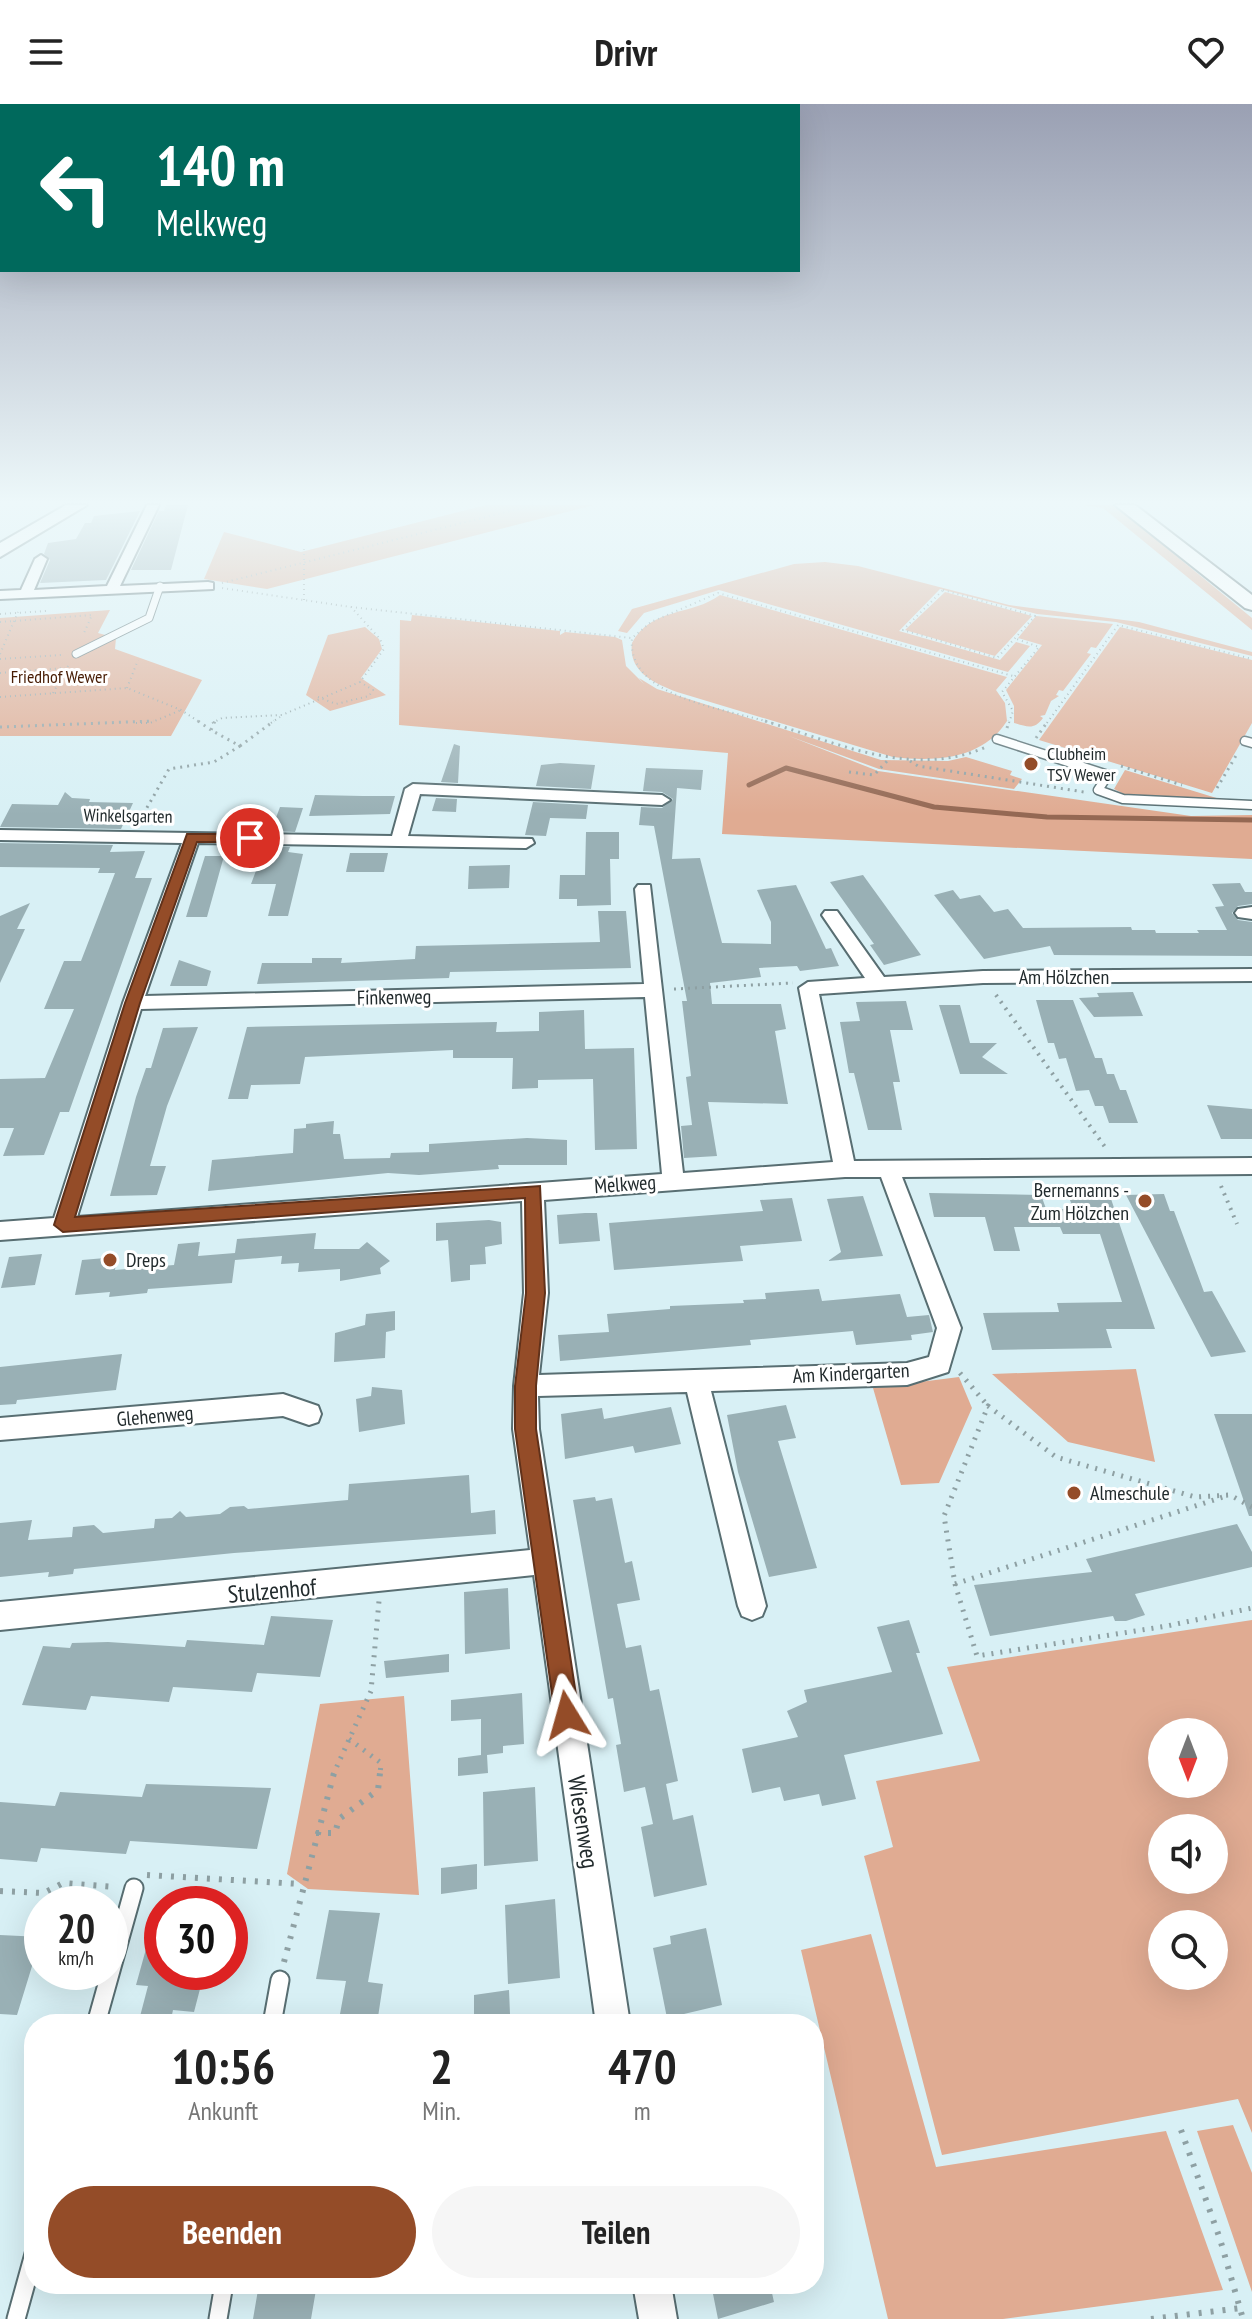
<!DOCTYPE html>
<html lang="de">
<meta charset="utf-8">
<style>
:root{--surface:#fff;--page:#f6f6f6;--text:#222;--muted:#767676;--accent:#944c28}
body{margin:0;font-family:"PT Sans Narrow",sans-serif;background:var(--page);color:var(--text);height:100vh;display:flex;flex-direction:column;font-size:30px;white-space:nowrap}
*{box-sizing:border-box;margin:0}
p{font-size:26px;color:var(--muted)}
.icon{flex:none;width:44px;height:44px;fill:none;stroke:currentColor;stroke-width:2;stroke-linecap:round;stroke-linejoin:round}
.map{position:relative;flex:1;overflow:hidden}
.side{position:absolute;left:24px;top:1910px;width:800px;height:280px;display:flex;flex-direction:column;background:var(--surface);border-radius:32px;box-shadow:0 8px 32px #0002}
.side>*{flex:none}
.banner{position:absolute;left:0px;top:0px;width:800px;height:168px;box-shadow:0 8px 32px #0002;background:#00695c;color:#fff;overflow:hidden}
.needle{width:52px;rotate:180deg}
.tools{position:absolute;left:1148px;top:1614px;display:grid;gap:16px}
.tools a{display:grid;place-items:center;width:80px;height:80px;border-radius:50%;background:var(--surface);box-shadow:0 8px 32px #0002;font-size:40px}
.speed{position:absolute;left:24px;top:1782px;display:flex;gap:16px;font-size:40px;font-weight:700;text-align:center}
.speed>*{display:grid;place-content:center;width:104px;height:104px;border-radius:50%;background:var(--surface);box-shadow:0 8px 32px #0002;line-height:1}
.speed small{font-size:20px;font-weight:400}
.speed .limit{border:12px solid #d22;background:#fff;color:#111}
.pin{position:absolute;display:grid;place-items:center;width:68px;height:68px;color:#fff;margin:-34px;border:4px solid #fff;border-radius:50%;box-shadow:0 2px 8px #0007}
.me{position:absolute;width:88px;margin:-44px;rotate:352deg;stroke-linejoin:round;filter:drop-shadow(0 0 6px #0008)}
.turn{display:flex;align-items:center;gap:28px;height:168px;padding:0 24px;font-size:36px}
.turn .icon{width:104px;height:104px;stroke-width:2.5}
.turn b{display:block;font-size:56px;line-height:68px}
.eta{display:flex;justify-content:space-evenly;align-items:center;height:136px;text-align:center}
.eta b{font-size:48px;font-weight:700;line-height:56px}
.cta{display:flex;gap:16px;margin-top:auto;padding:16px 24px}
.cta a{flex:1;height:92px;border-radius:48px;background:var(--accent);color:#fff;font-size:32px;font-weight:700;line-height:92px;text-align:center}
.cta a+a{background:var(--page);color:var(--text)}
header{display:flex;justify-content:space-between;align-items:center;height:104px;padding:0 24px;background:var(--surface);font-size:36px;font-weight:700}
.map>svg:first-child{display:block}
.green{fill:#e0ab92;fill-rule:evenodd}
.lines{fill:none;stroke-linecap:round;stroke-linejoin:round}
.stream{stroke:#946853;stroke-width:5}
.building{fill:#99b0b5}
.lane-far2-casing{stroke:#586e72;stroke-width:9}
.lane-far1-casing{stroke:#586e72;stroke-width:11}
.lane-casing{stroke:#586e72;stroke-width:21}
.street-casing{stroke:#586e72;stroke-width:4}
.secondary-casing{stroke:#586e72;stroke-width:4}
.path-far4{stroke:#8ea0a3;stroke-width:2;stroke-dasharray:1 4;stroke-linecap:butt}
.path-far3{stroke:#8ea0a3;stroke-width:3;stroke-dasharray:2 5;stroke-linecap:butt}
.path-far2{stroke:#8ea0a3;stroke-width:4;stroke-dasharray:2 6;stroke-linecap:butt}
.path-far1{stroke:#8ea0a3;stroke-width:5;stroke-dasharray:2 7;stroke-linecap:butt}
.path{stroke:#8ea0a3;stroke-width:6;stroke-dasharray:3 9;stroke-linecap:butt}
.lane-far2{stroke:#fff;stroke-width:7}
.lane-far1{stroke:#fff;stroke-width:8}
.lane{stroke:#fff;stroke-width:17}
.street{fill:#fff;fill-rule:evenodd}
.secondary{fill:#fff;fill-rule:evenodd}
.route{fill:#944c28;stroke:#60311a;stroke-width:2}
.poi-dot{fill:#944c28;stroke:#fff;stroke-width:3}
.labels{text-anchor:middle;stroke-width:6;stroke-linejoin:round;paint-order:stroke}
.far-park-label{font-size:18px;fill:#481d05;stroke:#fff}
.far-poi-label{font-size:18px;fill:#222b2d;stroke:#fff;text-anchor:start}
.far-street-label{font-size:18px;fill:#222b2d;stroke:#fff}
.street-label{font-size:20px;fill:#222b2d;stroke:#fff}
.poi-label{font-size:20px;fill:#222b2d;stroke:#fff;text-anchor:start}
.near-street-label{font-size:24px;fill:#222b2d;stroke:#fff}
</style>
<header><svg class="icon" aria-label="menu" viewBox="0 0 24 24"><path d="M4 6h16M4 12h16M4 18h16"/></svg>Drivr<svg class="icon" aria-label="heart" viewBox="0 0 24 24"><path d="M12 20l-8-8c-3-5 5-10 8-4 3-6 11-1 8 4z"/></svg></header>
<div class="map">
<svg width="1252" height="2215" viewBox="0 0 1252 2215">
<rect width="100%" height="100%" fill="#d8f0f5"/>
<!-- green -->
<path class="green" d="M486,401H594L267,485L204,475L224,428L301,448Z
M1083,401H1114L1252,514V526L1103,404Z
M825,458L858,462L1009,501L1139,518L1252,548V552L1116,518L1037,510L940,485L899,527L1000,556L1016,538L1030,542L1008,568L719,486L644,509L627,529L618,527L632,505L794,460Z
M945,488L1032,512L995,552L905,526Z
M720,491L1007,573L996,586L1005,599L1007,617C982,656 934,658 893,653L677,588C654,579 628,568 632,539C651,503 692,512 720,491Z
M110,506L98,529L116,534L115,545L202,576L171,632H0V514Z
M412,511L560,527V531L565,528L615,533L622,536L626,562L644,580L639,574L657,585L881,656L948,657L966,653L1012,667L1010,671L1022,675L1014,685L879,665L789,632L878,667L1191,712L1252,711V755L722,730L728,649L399,621L400,516L411,517Z
M1036,512L1113,520L1096,544L1091,543L1087,549L1091,550L1063,587L1059,586L1056,591L1059,592L1051,597L1045,611L1040,612L1043,614C1034,626 1028,623 1014,619V602L1006,586L1042,541L1018,534Z
M365,523L379,535L382,545L361,574L386,591L330,607L306,591L328,531Z
M1120,523L1252,556V619L1212,689L1039,636Z
M1125,666L1223,696L1124,690L1114,685Z
M1136,1265L1155,1358L1068,1338L992,1270Z
M959,1273L972,1304L939,1379L901,1381L873,1284Z
M1252,1516V2029L1238,1995L942,2051L864,1752L893,1743L876,1677L980,1657L947,1563ZM1162,1628H1214V1680H1162ZM1162,1724H1214V1776H1162ZM1162,1820H1214V1872H1162Z
M404,1592L419,1791L308,1785L287,1770L320,1600Z
M871,1830L936,2063L1166,2027L1223,2186L1003,2215H888L801,1846Z
M1233,2021L1252,2069V2188L1197,2027Z"/>
<g class="lines">
<!-- stream -->
<path class="stream" d="M749,681L786,664L934,703L1047,713L1252,716"/>
</g>
<!-- building -->
<path class="building" d="M166,401H188L171,466H131L159,407H164Z
M140,407L106,476L40,479L50,456L44,450L48,439L76,435L85,419H91L94,412Z
M454,640L460,642L458,679L441,678Z
M560,659L595,661L591,685L536,682L541,661Z
M646,664L703,666L701,686L677,684L672,755L700,754L722,839L771,840V818L757,786L796,781L826,845L831,844L839,862L800,867L797,862L759,864L761,873L710,879L712,900H781L786,925L775,927L788,1000L708,998L717,1052L684,1054L681,1022L692,1021L686,973L691,972L682,897H687L654,722L639,721L641,703L662,704L673,695L662,688L643,687Z
M65,688L72,694L90,695L89,698L133,699L121,725L0,723L12,700L58,701Z
M315,691L363,692H395L390,710L309,712Z
M436,694L457,695L456,708L432,707Z
M533,698L588,701L586,715L550,714L546,732L525,731Z
M280,703L303,704L295,728L271,727Z
M586,728H619V755H610L611,801L577,802V795H559L560,771H585Z
M0,739L113,741L110,748L145,747L135,774H152L69,1008H60L44,1051L3,1052L14,1024H0V975L45,974L74,905H44L64,857H81L115,769H98L100,764L0,763Z
M265,743H290L288,748L303,750L288,812H268L276,780H251Z
M350,749H388L384,768H346Z
M205,752H224L207,813H186Z
M510,761L509,784L468,785L469,762Z
M863,771L921,851L884,861L870,841L874,840L830,778Z
M1240,779L1245,788H1252V800L1238,802L1232,809L1238,816L1252,818V852L1054,851L1050,842L984,855L934,791L953,786L960,795L980,791L994,808L1008,805L1023,824L1131,823L1132,826H1155L1156,829H1199L1197,826H1227L1215,803L1224,802L1212,780Z
M30,799L17,825H25L0,879V812Z
M598,807H626L631,864L450,868L449,874L257,880L262,859H312V854H342L341,859L415,855L416,842L600,838Z
M179,856L211,867L207,882H170Z
M1133,888L1143,912L1094,913L1079,894L1099,893L1097,889Z
M1036,896H1073L1095,954H1102L1107,970H1114L1120,986H1126L1138,1019H1109L1103,1002H1095L1089,986L1076,987L1066,954L1059,955L1054,939H1048Z
M906,897L913,926H890L900,978H893L902,1026H868L854,969H849L840,918L860,917L856,898Z
M939,901H960L970,939H997L982,953L1008,970H960Z
M584,906L585,945L634,944L637,1045L595,1046L593,975L538,976V984L512,985L513,954H453V946L305,953L300,980L251,981L248,995H228L247,923L497,918L496,928L539,927V908Z
M198,923L167,1002L150,1062H166L157,1091L110,1092L136,993L146,964H151L163,924Z
M1207,1001L1252,1005V1035H1221Z
M334,1017L333,1030H340L344,1055L390,1054L391,1049L429,1048V1040L527,1034L567,1036V1061H498L499,1065L419,1071L388,1069L208,1087L212,1056L293,1049L294,1025L306,1024V1020Z
M929,1089L1041,1091L1048,1110L1072,1102L1068,1090L1109,1089L1155,1225H1106L1112,1244L992,1246L983,1209L1059,1208L1057,1199L1122,1198L1100,1130H1063L1060,1123H1014L1020,1147H994L985,1113H934Z
M1164,1090L1170,1107H1174L1204,1188L1212,1187L1246,1248L1211,1253L1126,1091Z
M863,1092L883,1152L828,1157L841,1148L827,1095Z
M792,1094L802,1137L740,1142L743,1157L614,1166L609,1119L763,1107L760,1096Z
M585,1109H597L600,1137L559,1140L557,1111Z
M489,1116L501,1118L502,1140L485,1143L486,1160L470,1161V1176L451,1178L448,1136L436,1137V1119Z
M316,1129L314,1145H359L367,1138L390,1157L380,1164L381,1170L340,1177V1165L298,1168L299,1159L281,1160L282,1152L235,1156L232,1179L148,1185L147,1189L109,1193L110,1188L75,1191L82,1156L117,1153L115,1166L174,1161L178,1140L200,1138L198,1152L235,1149L237,1135Z
M42,1150L35,1181L1,1184L9,1153Z
M819,1185L822,1197L900,1190L907,1213L929,1211L933,1228L911,1231L912,1236L856,1241L853,1227L750,1236L751,1241L560,1257L558,1231L609,1228L607,1210L670,1205V1202L744,1199L743,1196L766,1195L765,1189Z
M395,1207V1226L386,1228L385,1254L334,1258L335,1229L365,1221L366,1210Z
M122,1250L116,1286L17,1296L16,1300L0,1301V1263Z
M372,1283L402,1286L405,1320L359,1328L356,1295L371,1292Z
M786,1301L796,1334L778,1337L817,1464L769,1473L738,1368L727,1311Z
M671,1303L681,1340L635,1349L633,1342L565,1355L561,1310L602,1304L604,1315Z
M1214,1310H1252V1412H1249Z
M469,1371L471,1409L495,1406L496,1430L234,1449L74,1465L73,1470L48,1473L49,1468L0,1473V1419L32,1416L28,1436L72,1433L73,1423L94,1421L103,1429L154,1424L155,1415L172,1414L180,1407L186,1413L220,1410L230,1403L244,1402L248,1405L348,1396L349,1380Z
M595,1393L596,1397L612,1394L625,1459L632,1457L640,1496L617,1500L626,1544L641,1541L650,1587L659,1585L678,1677L666,1680L673,1716L693,1711L707,1781L654,1793L641,1723L653,1720L645,1683L624,1688L616,1641L621,1640L613,1594L608,1595L573,1396Z
M1237,1420L1252,1448V1463L1135,1490L1145,1511L1126,1517H1115L1113,1512L990,1532L974,1481L1092,1468L1086,1455Z
M508,1484L510,1545L465,1550L464,1488Z
M271,1512L333,1516L320,1573L257,1569L252,1588L173,1583L169,1598L91,1592L86,1606L22,1601L43,1542L70,1544L72,1539L108,1538L185,1543L187,1536L264,1541Z
M909,1516L920,1549H916L943,1630L844,1651L856,1695L822,1702L819,1690L784,1697L780,1683L752,1689L742,1645L798,1633L787,1607L807,1598L804,1586L892,1568L877,1523Z
M449,1550V1568L386,1574L384,1557Z
M522,1589L524,1640L503,1642V1649L487,1651L488,1669L458,1672V1654L481,1651V1615L451,1617V1596Z
M146,1680L271,1684L257,1745L130,1737L126,1750L41,1744L37,1758L0,1755V1698L55,1702L60,1688L142,1693Z
M535,1683L538,1757L484,1762L483,1688Z
M477,1760V1785L441,1790V1764Z
M555,1795L560,1874L508,1880L505,1801Z
M329,1806L380,1809L368,1878L383,1880L378,1913L340,1910L346,1877L316,1875Z
M156,1809L162,1810V1868H190L187,1884L200,1885L194,1908L173,1906L170,1920H138L148,1882L136,1881Z
M706,1824L722,1901L667,1914L653,1844L671,1840L670,1832Z
M0,1831L41,1833L17,1911L0,1910Z
M509,1886L510,1910L474,1914V1891Z
M259,2180H317L311,2215H253Z
M711,2180H770L774,2198L718,2215Z"/>
<g class="lines">
<!-- lane-far2 casing -->
<g class="lane-far2-casing">
<path id="lane-far2" d="M76,550L149,514L160,482"/>
</g>
<!-- lane-far1 casing -->
<g class="lane-far1-casing">
<path id="lane-far1" d="M997,635L1108,671L1098,686L1123,695L1252,701
M1245,637L1252,639"/>
</g>
<!-- lane casing -->
<g class="lane-casing">
<path id="lane" d="M96,1920L134,1784
M272,1920L280,1876
M16,2215L34,2150
M218,2215L224,2180"/>
</g>
<!-- street casing -->
<g class="street-casing">
<path id="street" d="M147,401H159L120,482L208,478L213,479V485L0,495V487L21,486L35,455L41,451L47,455L34,486L107,482Z
M413,680L662,691L670,696L662,701L420,690L408,732L532,735L534,739L526,744L198,739L145,892L644,880L635,785L638,781H650L683,1069L833,1058L799,884L808,878L865,874L822,811L825,807H837L884,873L983,867L1252,865V877L983,879L819,890L854,1057L1252,1054V1070L902,1073L961,1224L948,1268L907,1281L711,1287L766,1502L762,1512L752,1516L742,1512L738,1502L687,1288L538,1292L539,1325L630,1920H596L534,1471L0,1526V1498L530,1446L513,1325L514,1282L524,1189L522,1097L0,1136V1118L54,1114L123,899L182,739L0,736V726L392,732L405,685ZM645,893L662,1070L77,1113L141,905ZM845,1073H881L937,1224L929,1253L907,1259L539,1271L548,1189L544,1096Z
M1252,803V815L1238,813L1235,809L1238,805Z
M283,1290L318,1302L321,1310L318,1318L309,1321L283,1312L0,1336V1314Z
M633,2180H671L677,2215H639Z"/>
</g>
<!-- secondary casing -->
<g class="secondary-casing">
<path id="secondary" d="M66,401H87L0,453V439Z
M1115,401H1135L1252,491V506L1245,504Z"/>
</g>
<!-- path-far4 -->
<path class="path-far4" d="M304,445V496
M222,479L534,401
M943,486L1035,512L997,554L903,526Z
M351,503L631,534
M0,510L46,507
M0,518L92,511L84,529
M0,550L18,508
M0,555L61,551
M0,569L65,564
M127,584L138,556
M53,589L68,562
M0,593L127,584L181,606L201,619
M318,593L336,600L369,592L373,586L360,578
M136,619H150L181,606
M212,619L222,614L282,611L360,578L384,545L380,535L351,503L222,484
M271,619L280,613
M772,619C727,605 626,594 632,534L651,518L718,489L1013,572
M1009,619L1013,607L1002,588L1039,543L1014,534
M1047,619L1118,521L1252,555"/>
<!-- path-far3 -->
<path class="path-far3" d="M198,617L211,626
M765,617C836,639 913,675 986,643
M0,623L154,617
M1007,624L1009,617
M1036,634L1048,617
M240,642L274,617
M910,657L918,662L1084,688
M1121,662L1182,681
M849,668L874,671L890,654
M1217,684L1237,650
M140,716L169,665L214,658L240,642L211,626L215,617
M674,885L793,879"/>
<!-- path-far2 -->
<path class="path-far2" d="M996,891L1105,1043
M1221,1082L1237,1120"/>
<!-- path-far1 -->
<path class="path-far1" d="M960,1269L988,1302
M1252,1403L1230,1391L1195,1393L1056,1353L988,1302L944,1412L955,1480L977,1552L1167,1522L1252,1504
M955,1480L1223,1393
M349,1635L381,1659L380,1671
M333,1671L371,1587L379,1497"/>
<!-- path -->
<path class="path" d="M316,1729H335L339,1715L378,1686L380,1669
M147,1771L301,1780
M0,1787L44,1789L63,1779L115,1783
M284,1858L334,1669
M1181,2026L1220,2135L1243,2215
M1151,2215L1241,2204"/>
<!-- lane-far2 -->
<use href="#lane-far2" class="lane-far2"/>
<!-- lane-far1 -->
<use href="#lane-far1" class="lane-far1"/>
<!-- lane -->
<use href="#lane" class="lane"/>
<!-- street -->
<use href="#street" class="street"/>
<!-- secondary -->
<use href="#secondary" class="secondary"/>
</g>
<!-- sky -->
<linearGradient id="sky" x2="0" y2="1"><stop stop-color="#9aa0b3"/><stop offset="0.56" stop-color="#edf8fa"/><stop offset="1" stop-color="#edf8fa" stop-opacity="0"/></linearGradient>
<rect width="1252" height="711" fill="url(#sky)"/>
<!-- route -->
<path class="route" d="M187,730H250L257,734L250,738H197L140,899L75,1113L540,1082L545,1189L536,1282V1325L579,1611L576,1620L567,1623L559,1620L555,1611L515,1325V1282L526,1189L525,1094L63,1128L54,1121L125,899Z"/>
<!-- markers -->
<g class="poi-dot">
<circle cx="1031" cy="660" r="8"/>
<circle cx="1145" cy="1097" r="8"/>
<circle cx="110" cy="1156" r="8"/>
<circle cx="1074" cy="1389" r="8"/>
</g>
<g class="labels">
<!-- far-park labels -->
<g class="far-park-label">
<text x="59" y="579">Friedhof Wewer</text>
</g>
<!-- far-poi labels -->
<g class="far-poi-label">
<text x="1047" y="656">Clubheim<tspan x="1047" dy="21">TSV Wewer</tspan></text>
</g>
<!-- far-street labels -->
<g class="far-street-label">
<text transform="translate(128 712) rotate(1)" y="6">Winkelsgarten</text>
</g>
<!-- street labels -->
<g class="street-label">
<text x="1064" y="880">Am Hölzchen</text>
<text transform="translate(394 893) rotate(-1)" y="7">Finkenweg</text>
<text transform="translate(625 1080) rotate(-4)" y="7">Melkweg</text>
<text transform="translate(851 1269) rotate(-3)" y="7">Am Kindergarten</text>
<text transform="translate(155 1312) rotate(-5)" y="7">Glehenweg</text>
</g>
<!-- poi labels -->
<g class="poi-label">
<text x="1129" y="1093" text-anchor="end">Bernemanns -<tspan x="1129" dy="23">Zum Hölzchen</tspan></text>
<text x="126" y="1163">Dreps</text>
<text x="1090" y="1396">Almeschule</text>
</g>
<!-- near-street labels -->
<g class="near-street-label">
<text transform="translate(272 1487) rotate(-5)" y="8">Stulzenhof</text>
<text transform="translate(583 1718) rotate(81)" y="8">Wiesenweg</text>
</g>
</g>
</svg>
<div class="tools">
<a><svg class="needle" viewBox="-14 -14 28 28"><path d="M0-13l5 13h-10z" fill="#e53935"/><path d="M0 13l5-13h-10z" fill="#767676"/></svg></a>
<a><svg class="icon" aria-label="sound" viewBox="0 0 24 24"><path d="M4 9h4l5-4v14l-5-4H4zM17 9q2 3 0 6"/></svg></a>
<a><svg class="icon" aria-label="search" viewBox="0 0 24 24"><circle cx="10" cy="10" r="6"/><path d="M15 15l6 6"/></svg></a>
</div>
<div class="speed"><div>20<small>km/h</small></div><div class="limit">30</div></div>
<div class="pin" style="left:250px;top:734px;background:#d93025"><svg class="icon" aria-label="arrive" viewBox="0 0 24 24"><path d="M6 21V4h12l-3 4 3 4H6"/></svg></div>
<svg class="me" style="left:567px;top:1611px" viewBox="-20 -20 40 40"><path d="M0-17L14 15 0 8-14 15z" fill="#944c28" stroke="#fff" stroke-width="4"/></svg>
<div class="banner">
<div class="turn"><svg class="icon" aria-label="left" viewBox="0 0 24 24"><path d="M17 20v-9H6M10 6l-5 5 5 5"/></svg><div><b>140 m</b>Melkweg</div></div>
</div>
<section class="side">
<div class="eta">
<div><b>10:56</b><p>Ankunft</p></div>
<div><b>2</b><p>Min.</p></div>
<div><b>470</b><p>m</p></div>
</div>
<div class="cta"><a>Beenden</a><a>Teilen</a></div>
</section>
</div>
